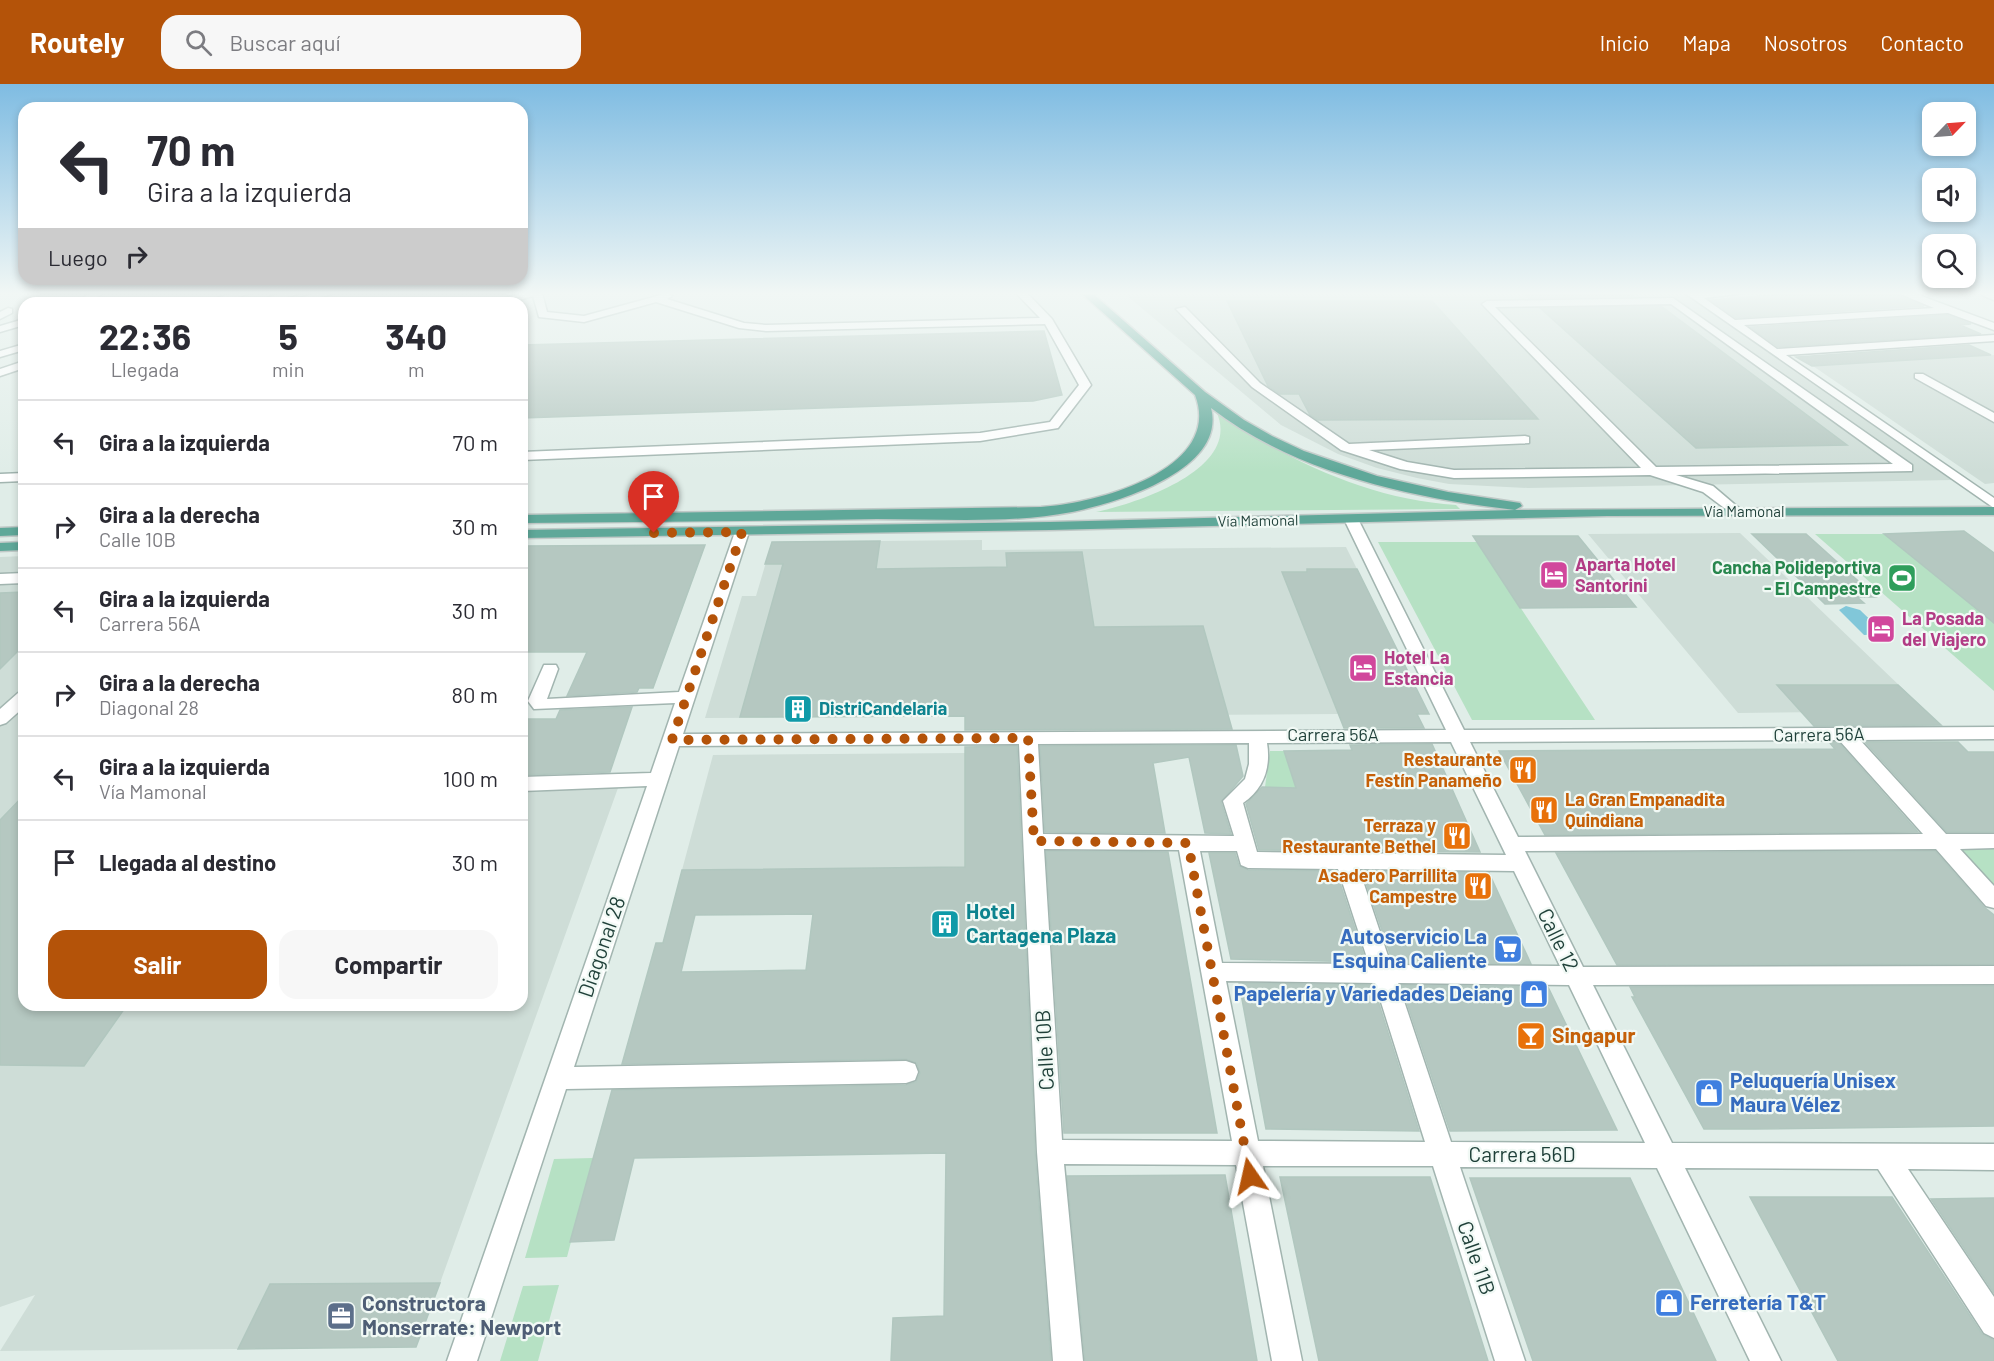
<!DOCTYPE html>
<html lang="es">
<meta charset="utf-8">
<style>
:root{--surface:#fff;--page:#f7f7f7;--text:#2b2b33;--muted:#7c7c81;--line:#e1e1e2;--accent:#b45309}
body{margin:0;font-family:Barlow,sans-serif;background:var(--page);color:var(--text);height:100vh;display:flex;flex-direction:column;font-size:22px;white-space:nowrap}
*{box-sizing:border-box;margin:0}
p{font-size:20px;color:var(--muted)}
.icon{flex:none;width:33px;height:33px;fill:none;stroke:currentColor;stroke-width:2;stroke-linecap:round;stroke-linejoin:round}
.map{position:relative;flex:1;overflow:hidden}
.drawer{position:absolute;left:18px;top:213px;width:510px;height:714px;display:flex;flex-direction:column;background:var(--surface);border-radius:18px;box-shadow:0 3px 9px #0003}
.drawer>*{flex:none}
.hud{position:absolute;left:18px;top:18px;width:510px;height:183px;border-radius:18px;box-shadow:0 3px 9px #0003;background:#fff;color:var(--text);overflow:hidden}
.needle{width:39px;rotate:65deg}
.buttons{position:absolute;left:1922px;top:18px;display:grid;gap:12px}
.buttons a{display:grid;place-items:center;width:54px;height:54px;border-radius:12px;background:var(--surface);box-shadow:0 3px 9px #0003;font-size:30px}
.pin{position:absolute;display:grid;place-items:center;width:51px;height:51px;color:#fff;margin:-62px -26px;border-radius:50% 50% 50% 0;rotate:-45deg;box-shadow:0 0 6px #0007}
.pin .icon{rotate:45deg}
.me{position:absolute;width:66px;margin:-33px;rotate:349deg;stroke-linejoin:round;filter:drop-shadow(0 0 4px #0008)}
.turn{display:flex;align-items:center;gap:21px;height:126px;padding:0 30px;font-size:27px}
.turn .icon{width:78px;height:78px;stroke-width:2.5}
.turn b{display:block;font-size:42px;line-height:51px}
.then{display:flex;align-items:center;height:57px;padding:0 30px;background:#0003;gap:12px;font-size:22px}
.eta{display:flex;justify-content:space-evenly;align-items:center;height:102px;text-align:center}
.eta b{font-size:36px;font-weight:700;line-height:42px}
.action{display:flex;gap:12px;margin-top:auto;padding:12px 30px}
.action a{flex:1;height:69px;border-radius:18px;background:var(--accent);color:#fff;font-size:24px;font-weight:700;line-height:69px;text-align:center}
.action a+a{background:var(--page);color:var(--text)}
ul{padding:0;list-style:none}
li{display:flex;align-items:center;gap:18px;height:84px;padding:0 30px;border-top:2px solid var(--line)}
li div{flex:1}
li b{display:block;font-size:22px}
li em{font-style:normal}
header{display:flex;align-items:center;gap:36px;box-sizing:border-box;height:84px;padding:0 30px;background:var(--accent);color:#fff}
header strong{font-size:28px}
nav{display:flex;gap:33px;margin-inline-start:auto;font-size:21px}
.search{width:420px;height:54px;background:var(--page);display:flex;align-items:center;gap:15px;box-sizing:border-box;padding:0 21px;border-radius:18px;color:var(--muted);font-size:22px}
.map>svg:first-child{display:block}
.built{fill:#ceddd7}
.green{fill:#b6e1c4}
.water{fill:#81c7d9}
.building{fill:#b5c8c1;stroke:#b1c7bf;stroke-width:1.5;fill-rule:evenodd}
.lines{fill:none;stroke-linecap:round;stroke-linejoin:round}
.minor-casing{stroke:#a2b5b0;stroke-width:3}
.major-casing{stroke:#c0c9c7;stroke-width:3}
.minor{fill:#fff;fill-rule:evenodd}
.major{fill:#5fa899;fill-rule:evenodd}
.route{stroke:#b45309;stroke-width:10;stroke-dasharray:0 18}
.labels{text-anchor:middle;stroke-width:4.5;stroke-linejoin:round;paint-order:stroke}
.far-street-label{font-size:15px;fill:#1e3f38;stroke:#f1f9f5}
.hotel-label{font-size:18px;font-weight:bold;fill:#b23c85;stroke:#f1f9f5;text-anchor:start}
.leisure-label{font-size:18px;font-weight:bold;fill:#27864d;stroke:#f1f9f5;text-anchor:end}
.culture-label{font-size:18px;font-weight:bold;fill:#0d838f;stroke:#f1f9f5;text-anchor:start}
.street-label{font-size:18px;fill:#1e3f38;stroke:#f1f9f5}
.food-label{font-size:18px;font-weight:bold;fill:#c56008;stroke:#f1f9f5;text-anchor:end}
.near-culture-label{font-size:21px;font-weight:bold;fill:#0d838f;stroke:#f1f9f5;text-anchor:start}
.near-shop-label{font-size:21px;font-weight:bold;fill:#366cbe;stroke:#f1f9f5;text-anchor:end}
.near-street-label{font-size:21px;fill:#1e3f38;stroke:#f1f9f5}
.near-food-label{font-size:21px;font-weight:bold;fill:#c56008;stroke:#f1f9f5;text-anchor:start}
.near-service-label{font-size:21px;font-weight:bold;fill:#4e5e75;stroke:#f1f9f5;text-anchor:start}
</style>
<header>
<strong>Routely</strong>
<div class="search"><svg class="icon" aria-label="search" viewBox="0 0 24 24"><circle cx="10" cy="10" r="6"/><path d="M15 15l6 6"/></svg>Buscar aquí</div>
<nav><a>Inicio</a><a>Mapa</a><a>Nosotros</a><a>Contacto</a></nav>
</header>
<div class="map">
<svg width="1994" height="1277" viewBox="0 0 1994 1277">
<rect width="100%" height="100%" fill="#e0ede8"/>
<!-- built -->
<path class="built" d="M1684,209L1952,396L1528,404L1449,400L1417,394L1377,384L1338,370L1281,341L1125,210Z
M1994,271V399L1985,400L1813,282Z
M1740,449L1926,627L1738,629L1588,450Z
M982,456V466L1346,463L1377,525H1297L1338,630L705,634L742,512H756L772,458Z
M24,472V921H522V706L618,704L440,1199L270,1200L238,1265L0,1267L35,1211L0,1223V473Z
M965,669V783L682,786L713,671Z"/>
<!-- green -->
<path class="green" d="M1216,327C1285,376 1370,416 1456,421L1460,425L1096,428C1135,420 1244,385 1216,327Z
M1815,450H1884L1994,539V607Z
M1378,458H1477L1595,636H1472Z
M1270,667H1284L1299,714L1265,703Z
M1994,763V807L1953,764Z
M593,1074L567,1173L525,1174L554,1075Z
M559,1201L538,1277H500L523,1202Z"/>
<!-- water -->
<path class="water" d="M1846,522L1860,526L1885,550L1864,551L1839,526Z"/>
<!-- building -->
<path class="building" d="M1524,209H1634V212L1529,214Z
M1795,209H1892L1924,222L1736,234L1710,216Z
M1227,217H1432L1538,335L1318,336L1310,331L1299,310H1280L1268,302Z
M1661,222L1847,361L1696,364L1540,224Z
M1948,231L1971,240L1960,241L1981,250L1778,263L1750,243Z
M1044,247L1062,311L1033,317L522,334V261Z
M1969,261L1991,271L1812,282L1796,273Z
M1964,447L1994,469V539L1884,450Z
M1752,450H1806L1876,513H1857L1864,519L1825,520Z
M1473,452H1578L1636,523L1520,524Z
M880,457L876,485L1007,483L1006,469L1082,468L1094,543L1203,542L1232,645L965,646V632L740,633L783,480H765L772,458Z
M705,461L653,604H639L637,608L567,612L587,568H522V462Z
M1307,485H1357L1429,630H1417L1424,644H1344L1282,488H1307Z
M24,508V561L0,585V509Z
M1777,601H1898L1941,641L1814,642Z
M632,623L610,688L522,691V635H556L560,626Z
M1829,658H1838L1918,748L1545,751L1499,667L1835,665Z
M1865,658H1958L1968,668H1994V748H1947Z
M1432,660L1480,768L1259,766L1246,720L1262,703L1296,704L1284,667L1352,666L1350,661Z
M1236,661L1243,692L1221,718L1231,750L1205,749L1189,673L1153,679L1165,749L1045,748L1040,662Z
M1017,662L1035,1068L1051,1277H891L893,1234L944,1232L946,1069L634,1074L614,1156L570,1158L612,1006L906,1001L916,998L920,989L917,979L906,975L622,980L656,859H663L682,786L965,783V663ZM813,830L806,886L681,888L695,831Z
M24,711V921H127L84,982L0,981V736Z
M1046,767L1168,768L1217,1049H1064Z
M1935,767L1984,823L1994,831V880L1617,881L1556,769Z
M1209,769H1235L1239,782L1248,786L1336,787L1366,878L1231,875Z
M1362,787L1489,789L1531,880L1393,879Z
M1239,899L1373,901L1419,1047L1266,1045Z
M1401,901L1548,903L1617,1046L1450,1047Z
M1994,902V1042L1753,1045H1704L1632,913H1635L1630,903Z
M1225,1091L1257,1277H1085L1067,1092Z
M1280,1093H1430L1488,1277H1319Z
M1470,1094H1630L1716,1277H1533Z
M1750,1113H1892L1982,1250L1994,1256V1277H1838Z
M1994,1114V1209L1931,1115Z
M440,1199L416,1263L238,1265L270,1200Z"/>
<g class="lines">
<!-- minor casing -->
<g class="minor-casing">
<path id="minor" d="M91,209H104L87,219H74Z
M233,209H251L218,219H201Z
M282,209H301L267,219H250Z
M316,209H335L300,219H283Z
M520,209H542L547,228L584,232L668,209L672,212L667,215L744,239L766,241L1040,234L1016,209H1027L1052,235L1091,301L1058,344L980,357L522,376V368L980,349L1050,338L1079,301L1045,240L766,247L739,244L656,218L584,238L539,233L533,212L507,219H491Z
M1685,209H1746L1704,214L1735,236L1934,224L1898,209H1913L1994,239V246L1948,229L1744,241L1777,265L1994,251V257L1786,271L1994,414V424Z
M1980,209H1994V216L1982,211Z
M1673,214L1912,381V387L1676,391L1713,402L1740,425V431L1735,432L1703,408L1650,391L1454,394L1400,385L1341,366L1252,303L1176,225L1185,223L1260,299L1349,360L1525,352L1529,353V359L1369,366L1407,378L1454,386L1641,384L1482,220L1487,217ZM1671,220L1893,380L1656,383L1495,223Z
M8,224L12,225V229L0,235V228Z
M24,235V241L0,248V242Z
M24,260V266L0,273V267Z
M24,277V284L0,292V285Z
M1915,290H1923L1994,329V338L1915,294Z
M24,389V397L0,398V390Z
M1351,431L1358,435L1464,646L1994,643V655L1860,656L1946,750H1994V764L1960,765L1994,802V824L1986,822L1936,765L1525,767L1583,883L1994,882V900L1593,901L1672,1059L1994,1060V1086L1908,1085L1994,1213V1254L1984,1249L1878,1085L1685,1084L1781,1277H1750L1657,1084L1460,1083L1525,1277H1495L1433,1082H1263L1302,1277H1272L1236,1081L1064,1080L1083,1277H1053L1037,1068L1019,660L679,662L574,983L906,977L915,980L918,988L915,996L906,999L566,1005L477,1277H447L647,702L522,707V693L651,689L675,619L534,625L528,617L544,581H556L558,585L547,615L679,608L735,448L742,444L749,448L683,650L1446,646L1344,435ZM1839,656L1923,750L1518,753L1470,658ZM1451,658L1506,771L1257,768L1243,719C1264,705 1271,683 1267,659ZM1249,659V680L1245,695L1223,717L1234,752L1043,750L1038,660ZM1044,765L1179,766L1232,1057L1062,1056ZM1200,767H1237L1241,781L1248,784L1338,785L1369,880L1222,879ZM1359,785L1514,787L1560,882L1391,881ZM1226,897L1375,899L1425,1058L1258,1057ZM1398,899L1569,901L1645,1059L1451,1058Z
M24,489V499L0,500V490Z
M24,608V623L6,639L0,641V625L18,609Z"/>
</g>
<!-- major casing -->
<g class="major-casing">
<path id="major" d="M1081,209H1092L1205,308L1244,336L1272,352L1304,367L1377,392L1448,408L1520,419L1522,422L1515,426L1994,423V431L1607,432L1050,446L522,454V446L1050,438L1515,426C1411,414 1295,389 1211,324C1227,386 1116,419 1072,428C1011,440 939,435 877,435C758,437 640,438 522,439V431L1041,423C1095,420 1224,386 1195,311Z
M24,443V451L0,452V444Z
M24,458V466L0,467V459Z"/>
</g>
<!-- minor -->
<use href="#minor" class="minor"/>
<!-- major -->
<use href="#major" class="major"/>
</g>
<!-- sky -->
<linearGradient id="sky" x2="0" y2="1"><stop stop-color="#7fbce2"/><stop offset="0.54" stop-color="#f1f7f5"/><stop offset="1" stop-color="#f1f7f5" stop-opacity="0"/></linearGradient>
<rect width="1994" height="388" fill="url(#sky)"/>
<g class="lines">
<!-- route -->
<path class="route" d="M654,449L742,448L672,656L1028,654L1034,757L1188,759L1250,1092"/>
</g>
<!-- icons -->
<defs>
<g id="hotel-square" transform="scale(1.5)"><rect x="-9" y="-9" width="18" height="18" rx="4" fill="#d1479c" stroke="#f1f9f5"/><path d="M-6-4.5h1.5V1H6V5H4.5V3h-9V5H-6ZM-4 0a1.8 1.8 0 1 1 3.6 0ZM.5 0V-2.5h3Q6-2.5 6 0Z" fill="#fff"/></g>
<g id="stadium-square" transform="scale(1.5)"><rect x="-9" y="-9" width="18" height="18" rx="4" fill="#2e9e5b" stroke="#f1f9f5"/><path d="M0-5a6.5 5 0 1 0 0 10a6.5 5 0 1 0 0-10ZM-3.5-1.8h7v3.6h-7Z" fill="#fff"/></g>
<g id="building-square" transform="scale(1.5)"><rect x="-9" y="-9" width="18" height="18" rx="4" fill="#0f9aa8" stroke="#f1f9f5"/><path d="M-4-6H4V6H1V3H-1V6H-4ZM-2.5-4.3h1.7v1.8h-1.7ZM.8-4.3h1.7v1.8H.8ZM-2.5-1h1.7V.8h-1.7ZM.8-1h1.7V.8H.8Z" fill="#fff"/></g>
<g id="restaurant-square" transform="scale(1.5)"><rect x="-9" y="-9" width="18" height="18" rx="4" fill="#e8710a" stroke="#f1f9f5"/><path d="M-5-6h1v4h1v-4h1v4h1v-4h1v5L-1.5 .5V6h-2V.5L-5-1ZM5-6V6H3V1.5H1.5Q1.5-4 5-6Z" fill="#fff"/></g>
<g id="supermarket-square" transform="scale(1.5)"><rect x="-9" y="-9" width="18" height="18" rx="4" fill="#3f7fe0" stroke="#f1f9f5"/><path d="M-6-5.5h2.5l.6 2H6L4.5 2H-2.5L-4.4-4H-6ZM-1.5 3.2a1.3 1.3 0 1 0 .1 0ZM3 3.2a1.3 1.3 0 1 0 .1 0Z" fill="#fff"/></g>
<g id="shop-square" transform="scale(1.5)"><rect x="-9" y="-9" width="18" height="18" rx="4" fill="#3f7fe0" stroke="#f1f9f5"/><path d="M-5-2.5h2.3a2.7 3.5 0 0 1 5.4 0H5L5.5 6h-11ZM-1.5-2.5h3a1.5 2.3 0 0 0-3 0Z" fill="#fff"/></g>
<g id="bar-square" transform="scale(1.5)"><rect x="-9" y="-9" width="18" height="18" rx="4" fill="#e8710a" stroke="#f1f9f5"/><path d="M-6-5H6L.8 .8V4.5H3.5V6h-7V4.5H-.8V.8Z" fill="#fff"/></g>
<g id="office-square" transform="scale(1.5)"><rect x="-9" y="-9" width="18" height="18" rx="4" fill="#5c6f8a" stroke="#f1f9f5"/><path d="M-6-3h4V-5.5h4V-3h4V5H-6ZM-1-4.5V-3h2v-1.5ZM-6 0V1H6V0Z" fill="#fff"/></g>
</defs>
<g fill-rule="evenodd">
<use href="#hotel-square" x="1554" y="491"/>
<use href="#stadium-square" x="1902" y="494"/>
<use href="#hotel-square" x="1881" y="545"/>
<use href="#hotel-square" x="1363" y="584"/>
<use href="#building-square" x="798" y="625"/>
<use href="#restaurant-square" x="1523" y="686"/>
<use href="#restaurant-square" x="1544" y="726"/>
<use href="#restaurant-square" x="1457" y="752"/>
<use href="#restaurant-square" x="1478" y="802"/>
<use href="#building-square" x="945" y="840"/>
<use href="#supermarket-square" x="1508" y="865"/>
<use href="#shop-square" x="1534" y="910"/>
<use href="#bar-square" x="1531" y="952"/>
<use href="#shop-square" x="1709" y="1009"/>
<use href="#shop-square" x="1669" y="1219"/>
<use href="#office-square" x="341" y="1232"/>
</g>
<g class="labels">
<!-- far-street labels -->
<g class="far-street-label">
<text x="1744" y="433">Vía Mamonal</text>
<text transform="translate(1258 437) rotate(-1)" y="5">Vía Mamonal</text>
</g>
<!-- hotel labels -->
<g class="hotel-label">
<text x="1575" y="487">Aparta Hotel<tspan x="1575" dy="21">Santorini</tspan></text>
<text x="1902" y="541">La Posada<tspan x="1902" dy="21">del Viajero</tspan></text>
<text x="1384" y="580">Hotel La<tspan x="1384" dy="21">Estancia</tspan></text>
</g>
<!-- leisure labels -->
<g class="leisure-label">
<text x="1881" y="490">Cancha Polideportiva<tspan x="1881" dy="21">- El Campestre</tspan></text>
</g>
<!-- culture labels -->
<g class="culture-label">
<text x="819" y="631">DistriCandelaria</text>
</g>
<!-- street labels -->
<g class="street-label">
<text x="1333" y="657">Carrera 56A</text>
<text transform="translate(1819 651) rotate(-1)" y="6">Carrera 56A</text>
</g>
<!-- food labels -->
<g class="food-label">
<text x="1502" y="682">Restaurante<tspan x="1502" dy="21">Festín Panameño</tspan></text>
<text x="1565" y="722" text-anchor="start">La Gran Empanadita<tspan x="1565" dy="21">Quindiana</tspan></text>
<text x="1436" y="748">Terraza y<tspan x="1436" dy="21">Restaurante Bethel</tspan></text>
<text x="1457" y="798">Asadero Parrillita<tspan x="1457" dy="21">Campestre</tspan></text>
</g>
<!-- near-culture labels -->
<g class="near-culture-label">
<text x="966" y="835">Hotel<tspan x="966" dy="24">Cartagena Plaza</tspan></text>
</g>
<!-- near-shop labels -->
<g class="near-shop-label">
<text x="1487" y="860">Autoservicio La<tspan x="1487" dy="24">Esquina Caliente</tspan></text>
<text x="1513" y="917">Papelería y Variedades Deiang</text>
<text x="1730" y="1004" text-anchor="start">Peluquería Unisex<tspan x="1730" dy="24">Maura Vélez</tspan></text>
<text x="1690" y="1226" text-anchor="start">Ferretería T&amp;T</text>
</g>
<!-- near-street labels -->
<g class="near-street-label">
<text transform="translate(1558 856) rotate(64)" y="7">Calle 12</text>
<text transform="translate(602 863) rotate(-71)" y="7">Diagonal 28</text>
<text transform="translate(1045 966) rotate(-93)" y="7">Calle 10B</text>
<text x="1522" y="1078">Carrera 56D</text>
<text transform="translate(1476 1174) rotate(71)" y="7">Calle 11B</text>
</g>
<!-- near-food labels -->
<g class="near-food-label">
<text x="1552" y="959">Singapur</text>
</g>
<!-- near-service labels -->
<g class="near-service-label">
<text x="362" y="1227">Constructora<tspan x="362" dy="24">Monserrate: Newport</tspan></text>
</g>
</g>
</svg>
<div class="buttons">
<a><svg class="needle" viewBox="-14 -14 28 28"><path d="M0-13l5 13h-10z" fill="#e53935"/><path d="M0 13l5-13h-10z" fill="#7c7c81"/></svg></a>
<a><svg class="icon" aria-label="sound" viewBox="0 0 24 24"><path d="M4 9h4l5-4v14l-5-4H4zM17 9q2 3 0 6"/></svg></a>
<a><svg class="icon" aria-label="search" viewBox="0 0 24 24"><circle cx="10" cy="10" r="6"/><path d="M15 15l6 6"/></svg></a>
</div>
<div class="pin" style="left:654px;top:449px;background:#d93025"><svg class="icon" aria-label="arrive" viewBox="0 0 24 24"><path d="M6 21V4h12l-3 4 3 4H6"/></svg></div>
<svg class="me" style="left:1250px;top:1092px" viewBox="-20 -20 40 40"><path d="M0-17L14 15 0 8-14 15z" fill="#b45309" stroke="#fff" stroke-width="4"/></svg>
<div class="hud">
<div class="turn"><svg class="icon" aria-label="left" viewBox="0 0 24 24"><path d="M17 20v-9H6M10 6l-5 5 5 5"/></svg><div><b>70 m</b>Gira a la izquierda</div></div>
<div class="then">Luego<svg class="icon" aria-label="right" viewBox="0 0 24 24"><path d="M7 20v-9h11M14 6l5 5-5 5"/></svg></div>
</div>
<section class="drawer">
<div class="eta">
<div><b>22:36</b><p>Llegada</p></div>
<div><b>5</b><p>min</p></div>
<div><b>340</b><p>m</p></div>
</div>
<ul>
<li><svg class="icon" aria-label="left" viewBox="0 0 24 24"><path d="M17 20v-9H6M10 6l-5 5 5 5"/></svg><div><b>Gira a la izquierda</b></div><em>70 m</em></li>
<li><svg class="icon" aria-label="right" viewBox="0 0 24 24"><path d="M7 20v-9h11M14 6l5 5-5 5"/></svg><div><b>Gira a la derecha</b><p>Calle 10B</p></div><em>30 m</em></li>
<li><svg class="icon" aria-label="left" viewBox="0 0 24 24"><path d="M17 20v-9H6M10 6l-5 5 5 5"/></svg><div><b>Gira a la izquierda</b><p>Carrera 56A</p></div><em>30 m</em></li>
<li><svg class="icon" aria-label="right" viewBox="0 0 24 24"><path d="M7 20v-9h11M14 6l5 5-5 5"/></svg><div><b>Gira a la derecha</b><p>Diagonal 28</p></div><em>80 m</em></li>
<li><svg class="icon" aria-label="left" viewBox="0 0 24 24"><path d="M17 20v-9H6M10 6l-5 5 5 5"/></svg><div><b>Gira a la izquierda</b><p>Vía Mamonal</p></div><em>100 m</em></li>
<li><svg class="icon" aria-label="arrive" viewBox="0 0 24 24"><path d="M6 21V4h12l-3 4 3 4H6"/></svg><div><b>Llegada al destino</b></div><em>30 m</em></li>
</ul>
<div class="action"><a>Salir</a><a>Compartir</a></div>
</section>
</div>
